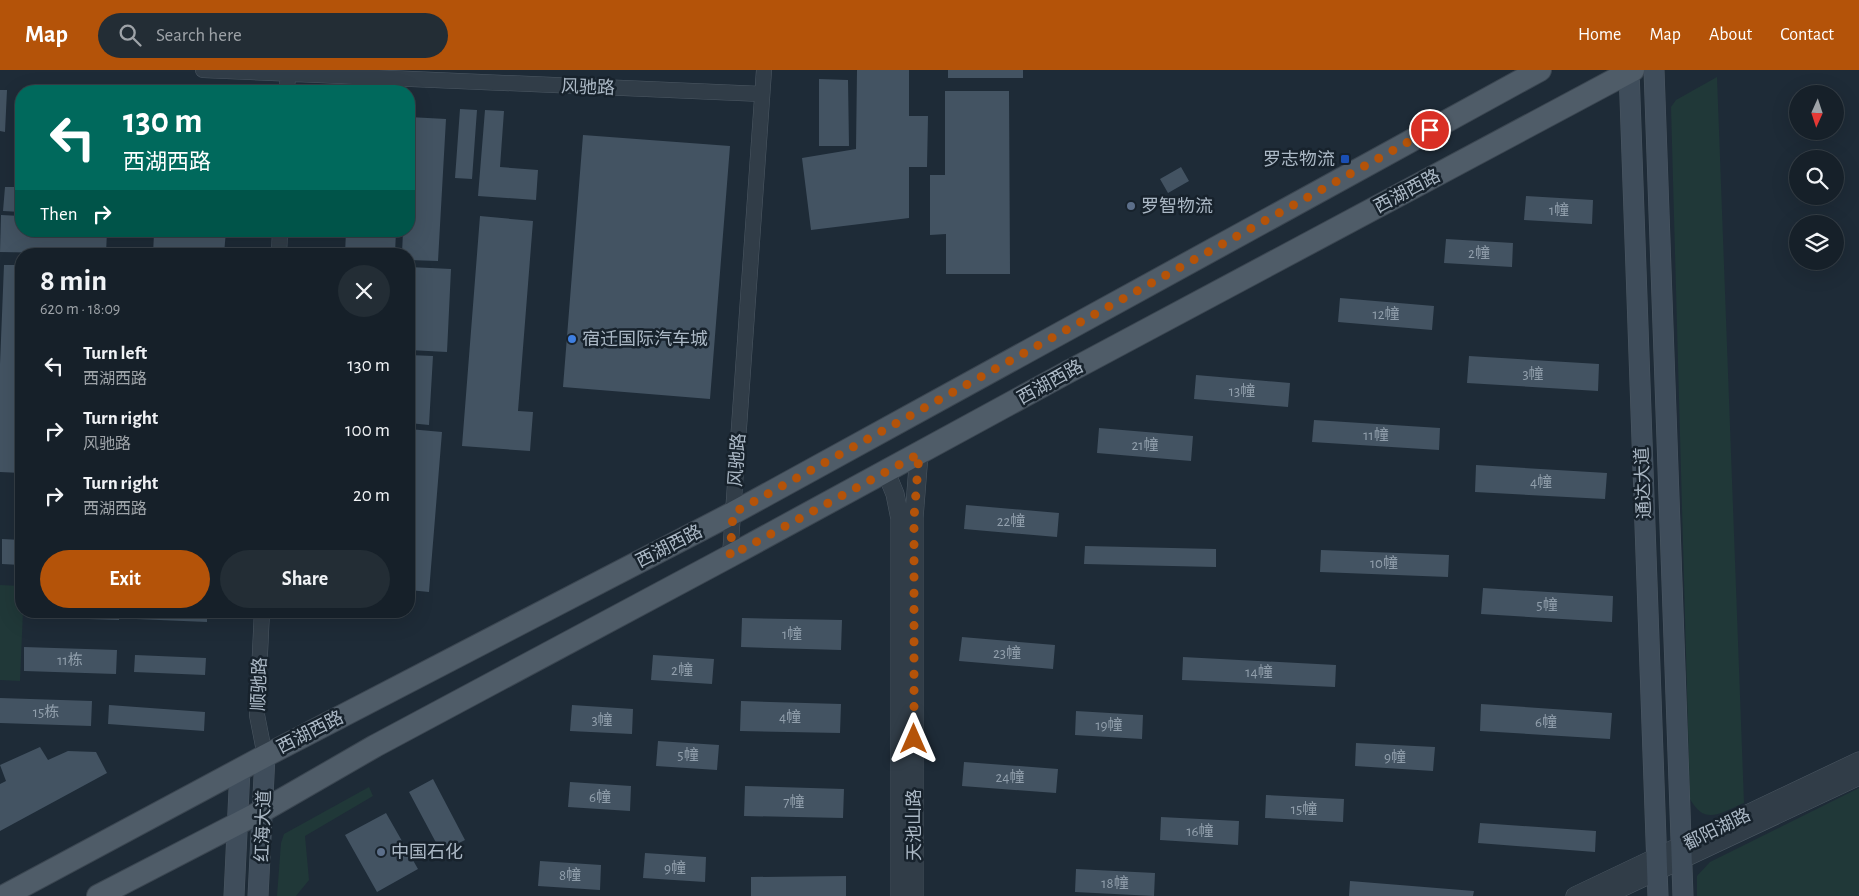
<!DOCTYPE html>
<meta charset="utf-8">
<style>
:root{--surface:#162029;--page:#232d35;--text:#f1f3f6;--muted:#9ea3a8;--line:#353e46;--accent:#b45309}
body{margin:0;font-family:"Alegreya Sans","Noto Sans SC",sans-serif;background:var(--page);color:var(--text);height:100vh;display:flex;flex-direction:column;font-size:19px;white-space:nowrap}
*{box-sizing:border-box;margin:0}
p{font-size:16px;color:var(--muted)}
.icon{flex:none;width:28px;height:28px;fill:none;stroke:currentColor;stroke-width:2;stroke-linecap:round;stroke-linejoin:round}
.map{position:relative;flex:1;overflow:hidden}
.side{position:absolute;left:15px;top:178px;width:400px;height:370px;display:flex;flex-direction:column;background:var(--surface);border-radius:20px;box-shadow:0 5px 20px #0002,0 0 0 1px var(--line)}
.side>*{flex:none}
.hud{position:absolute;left:15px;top:15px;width:400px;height:152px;border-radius:20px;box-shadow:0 5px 20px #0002,0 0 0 1px var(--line);background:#00695c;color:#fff;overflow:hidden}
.needle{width:32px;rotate:183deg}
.buttons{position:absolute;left:1789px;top:15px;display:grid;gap:10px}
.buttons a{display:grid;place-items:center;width:55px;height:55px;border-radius:50%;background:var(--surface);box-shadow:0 5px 20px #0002,0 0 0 1px var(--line);font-size:25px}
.pin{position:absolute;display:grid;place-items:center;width:42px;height:42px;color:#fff;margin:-21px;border:2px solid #fff;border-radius:50%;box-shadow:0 1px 5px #0007}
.me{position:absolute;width:55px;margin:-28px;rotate:0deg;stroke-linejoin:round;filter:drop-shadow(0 0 4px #0008)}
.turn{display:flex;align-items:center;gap:18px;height:105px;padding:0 25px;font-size:22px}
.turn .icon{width:65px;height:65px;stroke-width:2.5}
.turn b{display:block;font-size:35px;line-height:42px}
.then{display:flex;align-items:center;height:48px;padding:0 25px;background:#0003;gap:10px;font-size:19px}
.round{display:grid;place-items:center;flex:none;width:52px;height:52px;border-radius:26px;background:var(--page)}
.overview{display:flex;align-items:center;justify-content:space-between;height:85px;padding:0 25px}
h1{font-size:30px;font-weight:700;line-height:38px}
.primary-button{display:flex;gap:10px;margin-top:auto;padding:10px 25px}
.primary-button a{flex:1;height:58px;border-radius:30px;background:var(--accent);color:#fff;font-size:20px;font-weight:700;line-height:58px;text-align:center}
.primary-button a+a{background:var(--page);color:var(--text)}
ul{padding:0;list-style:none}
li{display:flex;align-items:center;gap:15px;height:65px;padding:0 25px}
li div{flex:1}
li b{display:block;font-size:19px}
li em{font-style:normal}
header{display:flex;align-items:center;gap:30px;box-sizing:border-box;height:70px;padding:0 25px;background:var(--accent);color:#fff}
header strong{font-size:24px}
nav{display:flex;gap:28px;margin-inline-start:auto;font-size:18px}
.search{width:350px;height:45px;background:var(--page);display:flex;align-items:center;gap:12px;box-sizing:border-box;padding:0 18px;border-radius:28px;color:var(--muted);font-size:19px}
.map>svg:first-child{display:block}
.green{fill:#203838}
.building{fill:#435362}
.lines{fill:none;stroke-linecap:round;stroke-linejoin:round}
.minor-casing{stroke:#4c5863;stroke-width:16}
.tertiary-casing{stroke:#4c5863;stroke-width:19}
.secondary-casing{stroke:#4c5863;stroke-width:21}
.primary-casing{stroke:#3b4651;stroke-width:24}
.minor{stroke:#313d48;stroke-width:15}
.tertiary{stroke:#313d48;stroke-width:18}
.secondary{stroke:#3f4d5b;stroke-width:20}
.primary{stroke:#4f5c68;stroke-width:22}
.route{stroke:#b45309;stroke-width:9;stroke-dasharray:0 16.2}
.transit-dot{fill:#1a4fb4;stroke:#17222c;stroke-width:2}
.service-dot{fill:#5c6f8a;stroke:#17222c;stroke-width:2}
.shop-dot{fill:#3f7fe0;stroke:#17222c;stroke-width:2}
.labels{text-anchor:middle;stroke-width:5;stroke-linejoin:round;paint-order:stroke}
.number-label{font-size:15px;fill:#919fac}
.street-label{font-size:18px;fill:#abb8c5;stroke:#17222c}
.poi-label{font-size:18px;fill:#abb8c5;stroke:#17222c;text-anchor:start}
</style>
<header>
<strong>Map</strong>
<div class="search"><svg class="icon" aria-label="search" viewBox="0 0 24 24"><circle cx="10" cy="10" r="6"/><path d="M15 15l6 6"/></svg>Search here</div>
<nav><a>Home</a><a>Map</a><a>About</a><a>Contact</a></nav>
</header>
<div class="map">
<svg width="1859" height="826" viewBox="0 0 1859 826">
<rect width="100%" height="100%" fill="#1e2b37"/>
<!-- green -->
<path class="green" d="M1717,7L1744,733C1720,743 1705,756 1690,729L1671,37L1676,30Z
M0,515L21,516L23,541L20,611L0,610Z
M369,717L373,726L305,766L309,810L296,826H277L281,773L284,764Z
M1859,718V826H1697V806L1710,792Z"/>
<!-- building -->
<path class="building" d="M857,0H909V46H928L927,97H909V148L811,160L802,88L856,79Z
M948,0H1023V8H948Z
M819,9L848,10L849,76H819Z
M0,20H7L5,62L0,61Z
M945,21H1009L1010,204H946V164L930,165V105H945Z
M460,39L477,40L472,109L455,108Z
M485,40L504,41L500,97L538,100L536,130L478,126Z
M409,47L446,49L438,191L409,190V184H402L403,161H409Z
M583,65L730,76L710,329L563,317Z
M1181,97L1189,111L1168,123L1160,109Z
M5,117H21V142L3,141Z
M1526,126L1593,130L1592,154L1524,150Z
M1,145L21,146V161H107L106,184L0,182Z
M480,146L533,151L518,341L533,342L530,381L462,376Z
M168,161H226L224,184H153L154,163L168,164Z
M346,161H396L395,184H345Z
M1446,169L1513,173L1512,197L1444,193Z
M4,195H21V403L0,402V294Z
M409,197L451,199L447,282L409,280Z
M1340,228L1434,236L1432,260L1338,252Z
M409,285L433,286L429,355L409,353Z
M1469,286L1599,294L1598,321L1467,313Z
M1196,305L1290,313L1288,337L1194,329Z
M1314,350L1440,358L1439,380L1312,372Z
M1099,358L1193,366L1191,391L1097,383Z
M409,359L442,362L429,522L409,520Z
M1476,395L1607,403L1605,429L1475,422Z
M966,435L1059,443L1057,467L964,459Z
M2,469L21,470V495L2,494Z
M1085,476L1216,479V497L1084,494Z
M1321,480L1449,485L1448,507L1320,502Z
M1483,518L1613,526L1612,552L1481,544Z
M26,541H119V550L26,547Z
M136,541H207V552L136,549Z
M742,548L842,550L841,580L741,577Z
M962,567L1055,575L1053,599L959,591Z
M24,577L117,580L116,604L24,601Z
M135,585L206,588L205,605L134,602Z
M653,585L714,589L712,614L651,610Z
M1183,587L1336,595L1335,617L1182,610Z
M0,628L92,631L91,656L0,653Z
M741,631L841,634L840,663L740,661Z
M1481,634L1612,643L1610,669L1480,661Z
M109,635L205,642L204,661L108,654Z
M572,635L633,639L632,664L570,661Z
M1076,641L1143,645L1142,669L1075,665Z
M658,671L719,675L717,700L656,696Z
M1356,673L1435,677L1433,701L1355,696Z
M40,677L48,690L68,681L96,682L107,703L0,761V714L6,711L0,695Z
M964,692L1058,699L1056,723L962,716Z
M433,709L465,770L441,782L409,722Z
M570,712L631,716L630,741L568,737Z
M745,716L844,719L843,748L744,746Z
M1266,725L1344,729L1343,752L1265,748Z
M386,743L418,799L377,822L345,765Z
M1161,747L1239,751L1238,775L1160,770Z
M1480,753L1596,761L1595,782L1478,773Z
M645,783L706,787L705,812L643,808Z
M540,791L601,795L600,820L538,816Z
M1076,799L1155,803L1154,826L1075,822Z
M846,806V826H751V807Z
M1350,811L1474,821L1473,826H1349Z"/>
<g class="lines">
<!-- minor casing -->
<g class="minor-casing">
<path id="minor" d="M203,0L762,24
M287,21L288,0
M279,184L280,161
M730,486L764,0
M262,541L257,645L265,686"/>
</g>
<!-- tertiary casing -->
<g class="tertiary-casing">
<path id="tertiary" d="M886,402L895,424L900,449V826
M914,826V448L919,384
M1575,826L1859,691
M1604,826L1859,706"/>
</g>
<!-- secondary casing -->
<g class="secondary-casing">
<path id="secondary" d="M1629,0L1658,826
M1654,0L1683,826
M234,826L240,699
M258,826L265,686"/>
</g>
<!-- primary casing -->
<g class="primary-casing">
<path id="primary" d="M4,826L265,686L733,443L1540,0
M98,826L264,740L375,676L730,486L1066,303L1633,0"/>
</g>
<!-- minor -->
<use href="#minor" class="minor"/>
<!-- tertiary -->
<use href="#tertiary" class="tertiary"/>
<!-- secondary -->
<use href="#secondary" class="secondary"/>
<!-- primary -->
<use href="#primary" class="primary"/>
</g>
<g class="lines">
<!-- route -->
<path class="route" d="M914,669V448L919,384L730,486L733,443L1430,60"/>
</g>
<!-- markers -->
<rect class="transit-dot" x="1340" y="84" width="10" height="10" rx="2.5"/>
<g class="service-dot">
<circle cx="1131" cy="136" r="5"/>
<circle cx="381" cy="782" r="5"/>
</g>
<circle class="shop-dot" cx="572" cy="269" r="5"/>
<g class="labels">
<!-- number labels -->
<g class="number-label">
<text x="1559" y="145">1幢</text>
<text x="1479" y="188">2幢</text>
<text x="1386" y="249">12幢</text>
<text x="1533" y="309">3幢</text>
<text x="1242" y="326">13幢</text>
<text x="1376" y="370">11幢</text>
<text x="1145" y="380">21幢</text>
<text x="1541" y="417">4幢</text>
<text x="1011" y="456">22幢</text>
<text x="1384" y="498">10幢</text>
<text x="1547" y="540">5幢</text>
<text x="792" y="569">1幢</text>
<text x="1007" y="588">23幢</text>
<text x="70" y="595">11栋</text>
<text x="682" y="605">2幢</text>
<text x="1259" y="607">14幢</text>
<text x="46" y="647">15栋</text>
<text x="790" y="652">4幢</text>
<text x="602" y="655">3幢</text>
<text x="1546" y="657">6幢</text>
<text x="1109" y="660">19幢</text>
<text x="688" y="690">5幢</text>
<text x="1395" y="692">9幢</text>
<text x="1010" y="712">24幢</text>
<text x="600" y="732">6幢</text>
<text x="794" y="737">7幢</text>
<text x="1304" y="744">15幢</text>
<text x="1200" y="766">16幢</text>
<text x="675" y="803">9幢</text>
<text x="570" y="810">8幢</text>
<text x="1115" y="818">18幢</text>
</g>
<!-- street labels -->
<g class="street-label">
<text transform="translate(588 17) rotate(2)" y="6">风驰路</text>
<text transform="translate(1407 121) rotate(-28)" y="6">西湖西路</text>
<text transform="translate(1050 312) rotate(-29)" y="6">西湖西路</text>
<text transform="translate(737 390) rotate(-86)" y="6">风驰路</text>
<text transform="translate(1643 413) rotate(-92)" y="6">通达大道</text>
<text transform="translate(669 476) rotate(-27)" y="6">西湖西路</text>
<text transform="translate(259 614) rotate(-88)" y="6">顺驰路</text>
<text transform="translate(310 662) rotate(-27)" y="6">西湖西路</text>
<text transform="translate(914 755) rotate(-90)" y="6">天池山路</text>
<text transform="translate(263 756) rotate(-88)" y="6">红海大道</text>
<text transform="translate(1717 759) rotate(-26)" y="6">鄱阳湖路</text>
</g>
<!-- poi labels -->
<g class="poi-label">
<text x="1335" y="95" text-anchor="end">罗志物流</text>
<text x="1141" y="142">罗智物流</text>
<text x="582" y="275">宿迁国际汽车城</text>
<text x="391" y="788">中国石化</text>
</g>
</g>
</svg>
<div class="buttons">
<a><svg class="needle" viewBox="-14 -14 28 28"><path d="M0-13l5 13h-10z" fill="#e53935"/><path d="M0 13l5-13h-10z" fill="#9ea3a8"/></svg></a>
<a><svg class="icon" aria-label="search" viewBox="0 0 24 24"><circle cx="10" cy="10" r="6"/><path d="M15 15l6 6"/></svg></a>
<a><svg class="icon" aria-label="layers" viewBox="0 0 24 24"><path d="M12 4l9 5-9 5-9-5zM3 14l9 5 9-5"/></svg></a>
</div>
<div class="pin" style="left:1430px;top:60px;background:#d93025"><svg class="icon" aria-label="arrive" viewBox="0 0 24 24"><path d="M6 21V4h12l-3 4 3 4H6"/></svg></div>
<svg class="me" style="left:914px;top:669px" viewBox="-20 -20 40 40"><path d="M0-17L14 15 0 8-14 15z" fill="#b45309" stroke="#fff" stroke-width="4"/></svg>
<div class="hud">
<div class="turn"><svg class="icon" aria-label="left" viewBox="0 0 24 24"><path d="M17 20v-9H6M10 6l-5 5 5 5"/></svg><div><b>130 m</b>西湖西路</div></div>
<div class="then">Then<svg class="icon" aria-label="right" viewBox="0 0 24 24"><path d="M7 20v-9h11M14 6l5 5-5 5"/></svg></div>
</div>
<section class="side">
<div class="overview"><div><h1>8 min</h1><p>620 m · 18:09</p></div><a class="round"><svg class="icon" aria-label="close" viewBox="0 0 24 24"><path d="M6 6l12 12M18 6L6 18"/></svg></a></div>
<ul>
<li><svg class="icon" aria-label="left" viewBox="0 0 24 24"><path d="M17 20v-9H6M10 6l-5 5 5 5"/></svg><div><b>Turn left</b><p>西湖西路</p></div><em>130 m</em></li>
<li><svg class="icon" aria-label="right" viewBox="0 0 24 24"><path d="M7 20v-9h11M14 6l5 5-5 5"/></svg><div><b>Turn right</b><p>风驰路</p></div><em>100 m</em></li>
<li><svg class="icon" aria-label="right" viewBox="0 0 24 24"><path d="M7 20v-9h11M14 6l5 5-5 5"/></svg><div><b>Turn right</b><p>西湖西路</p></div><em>20 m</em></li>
</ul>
<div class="primary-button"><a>Exit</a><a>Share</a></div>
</section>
</div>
